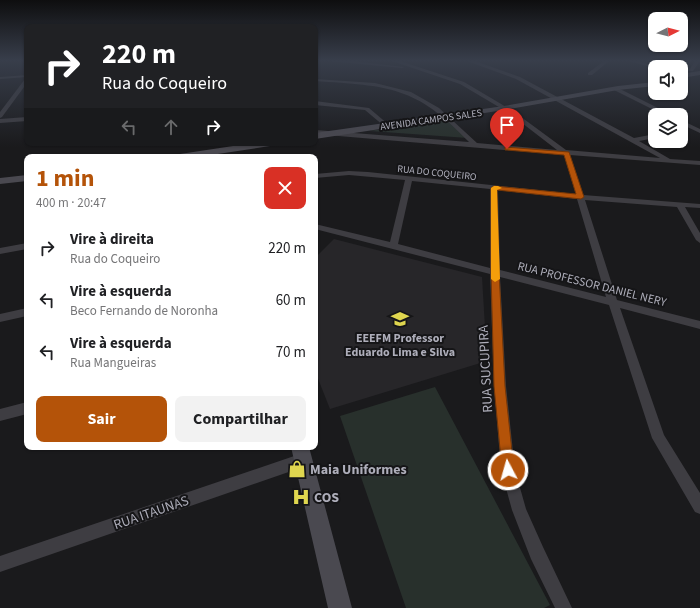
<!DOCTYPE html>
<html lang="pt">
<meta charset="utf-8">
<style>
:root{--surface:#fff;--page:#f2f2f2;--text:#202124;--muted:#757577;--accent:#b45309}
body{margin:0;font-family:"Source Sans 3",sans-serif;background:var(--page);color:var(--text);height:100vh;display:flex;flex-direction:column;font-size:15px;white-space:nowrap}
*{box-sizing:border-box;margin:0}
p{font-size:13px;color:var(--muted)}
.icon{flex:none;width:22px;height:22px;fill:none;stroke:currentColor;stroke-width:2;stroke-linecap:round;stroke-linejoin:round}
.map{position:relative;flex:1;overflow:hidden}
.details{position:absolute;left:24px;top:154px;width:294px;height:296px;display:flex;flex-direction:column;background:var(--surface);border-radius:8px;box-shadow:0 1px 3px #0004}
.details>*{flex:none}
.guide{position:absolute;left:24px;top:24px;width:294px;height:122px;border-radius:8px;box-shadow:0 1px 3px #0004;background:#202124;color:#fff;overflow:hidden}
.needle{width:26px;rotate:84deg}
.buttons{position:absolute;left:648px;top:12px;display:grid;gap:8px}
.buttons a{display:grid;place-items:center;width:40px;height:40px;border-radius:8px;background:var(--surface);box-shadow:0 1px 3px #0004;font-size:20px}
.pin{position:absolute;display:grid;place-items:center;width:34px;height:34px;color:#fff;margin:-41px -17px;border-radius:50% 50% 50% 0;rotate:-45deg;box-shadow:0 0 4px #0007}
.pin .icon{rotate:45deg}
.me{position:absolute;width:44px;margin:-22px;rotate:354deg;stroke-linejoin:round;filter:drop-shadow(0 0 3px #0008)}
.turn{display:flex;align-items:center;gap:14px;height:84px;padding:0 12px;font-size:18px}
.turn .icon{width:52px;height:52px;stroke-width:2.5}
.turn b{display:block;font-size:28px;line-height:34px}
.lanes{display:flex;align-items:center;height:38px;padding:0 12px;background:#0003;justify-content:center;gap:20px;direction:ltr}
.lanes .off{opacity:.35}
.round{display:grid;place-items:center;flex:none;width:42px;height:42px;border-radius:8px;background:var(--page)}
.head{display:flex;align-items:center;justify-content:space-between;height:68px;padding:0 12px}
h1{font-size:24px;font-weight:700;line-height:30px;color:var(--accent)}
.button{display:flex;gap:8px;margin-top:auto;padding:8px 12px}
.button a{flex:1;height:46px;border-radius:8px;background:var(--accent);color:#fff;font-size:16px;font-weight:700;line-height:46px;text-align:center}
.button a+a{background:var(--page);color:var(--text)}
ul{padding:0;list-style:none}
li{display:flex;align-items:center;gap:12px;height:52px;padding:0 12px}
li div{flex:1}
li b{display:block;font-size:15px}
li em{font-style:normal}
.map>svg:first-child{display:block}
.built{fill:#272629}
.green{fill:#28302c}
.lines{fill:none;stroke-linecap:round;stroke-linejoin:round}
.street{fill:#3e3d42;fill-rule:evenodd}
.secondary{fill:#4a4950;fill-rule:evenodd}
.route{fill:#b45309;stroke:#753606}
.slow{fill:#f59e0b}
.labels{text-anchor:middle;stroke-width:4;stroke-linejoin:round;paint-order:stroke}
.far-street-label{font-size:10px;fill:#aeaeba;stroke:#151517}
.street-label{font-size:12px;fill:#aeaeba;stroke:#151517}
.poi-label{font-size:12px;font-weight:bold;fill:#aeaeba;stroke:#151517}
.near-street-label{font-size:14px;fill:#aeaeba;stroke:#151517}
.near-poi-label{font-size:14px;font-weight:bold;fill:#aeaeba;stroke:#151517;text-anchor:start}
</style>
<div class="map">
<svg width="700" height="608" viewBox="0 0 700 608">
<rect width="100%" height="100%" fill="#1a1a1c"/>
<!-- built -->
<path class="built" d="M334,239L482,277L487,361L330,409L315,371V258Z"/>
<!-- green -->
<path class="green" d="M445,119L468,138L370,131Z
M435,387L550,605L544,608H406L340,416Z"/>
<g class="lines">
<!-- street -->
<path class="street" d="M329,61H352L404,67L402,68Z
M392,61H400L464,82L513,111L566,150L660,158L516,79L467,61H475L520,77L634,138L655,134V138L639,141L670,159L700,161V165L570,155L583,195L700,204V208L685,207L700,233V243L696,240L677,207L585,200L617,300L700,321V329L620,308L664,435L700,493V514L695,512L652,438L609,305L500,277L506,386L515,470L526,509L543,547L572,608H555L531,559L512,510L501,470L494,386L490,274L315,229V224L390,242L405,180L349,175L315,178V174L349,171L368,172L576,194L564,155L315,134V130L469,142C416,86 389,86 315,81V79L375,83L411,92L439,108L477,143L557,150L509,113L460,84ZM412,181L490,189V268L398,244ZM498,190L577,199L606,297L500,270Z
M604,61H609L592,75H588V73Z
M628,61H638L659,67L655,68Z
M695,61H700L693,71H681V69H690Z
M27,75V77L0,79V77Z
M25,79H27V83L2,117L0,118V112Z
M616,87L670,114L671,115H664L614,90L613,89Z
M315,101L369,108L389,125L384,126L365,110L315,105Z
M27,117V121L0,123V119Z
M681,120L700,129V133L681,124Z
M27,243V249L0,254V248Z
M27,308V316L0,322V314Z
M27,402V414L0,421V409Z
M303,453L308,455L310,460L308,465L303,467L0,572V556Z"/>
<!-- secondary -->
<path class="secondary" d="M700,71V75L681,78V74Z
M655,82V86L618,90L504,110L315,139V133L504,106L618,86Z
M253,143H274L270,146L198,157H175L180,154Z
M27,175V181L0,184V178Z
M291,447H309L352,608H328Z"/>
</g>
<!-- sky -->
<linearGradient id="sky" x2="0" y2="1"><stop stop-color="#0e0e0f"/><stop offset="0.41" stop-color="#383e4b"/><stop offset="1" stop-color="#383e4b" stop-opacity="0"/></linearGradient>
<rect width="700" height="147" fill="url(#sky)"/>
<!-- route -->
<path class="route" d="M505,147L569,152L584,197L581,199L497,190L499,272L505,386L514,470L512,474L508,476L503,474L502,470L494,386L491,272V188L494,186L576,194L564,155L507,150H505Z"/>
<!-- slow -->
<path class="slow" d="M498,186L502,188L497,190L500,279L495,282L491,279V188L494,186Z"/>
<!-- icons -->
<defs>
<g id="school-bare" transform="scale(1.38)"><path d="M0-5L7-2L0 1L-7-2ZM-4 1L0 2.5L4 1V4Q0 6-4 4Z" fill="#dfd64f" stroke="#151517" stroke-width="2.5" paint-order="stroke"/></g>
<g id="shop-bare" transform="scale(1.38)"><path d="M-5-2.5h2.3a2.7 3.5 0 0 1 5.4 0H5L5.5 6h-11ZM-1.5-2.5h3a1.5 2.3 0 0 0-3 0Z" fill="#dfd64f" stroke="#151517" stroke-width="2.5" paint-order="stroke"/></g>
<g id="hospital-bare" transform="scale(1.38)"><path d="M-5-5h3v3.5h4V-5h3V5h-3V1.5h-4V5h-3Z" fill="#dfd64f" stroke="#151517" stroke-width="2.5" paint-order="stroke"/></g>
</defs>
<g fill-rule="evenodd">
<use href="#school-bare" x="400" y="319"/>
<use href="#shop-bare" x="297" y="469"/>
<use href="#hospital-bare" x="301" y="497"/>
</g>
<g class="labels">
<!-- far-street labels -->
<g class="far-street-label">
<text transform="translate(431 119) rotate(-8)" y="4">AVENIDA CAMPOS SALES</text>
<text transform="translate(437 172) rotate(6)" y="4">RUA DO COQUEIRO</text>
</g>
<!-- street labels -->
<g class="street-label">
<text transform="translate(592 284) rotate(14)" y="4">RUA PROFESSOR DANIEL NERY</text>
</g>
<!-- poi labels -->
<g class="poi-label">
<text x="400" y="342">EEEFM Professor<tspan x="400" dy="14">Eduardo Lima e Silva</tspan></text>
</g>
<!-- near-street labels -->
<g class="near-street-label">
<text transform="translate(485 369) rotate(-93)" y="5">RUA SUCUPIRA</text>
<text transform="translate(151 512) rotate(-19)" y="5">RUA ITAUNAS</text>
</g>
<!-- near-poi labels -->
<g class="near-poi-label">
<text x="310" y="474">Maia Uniformes</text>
<text x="314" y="502">COS</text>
</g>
</g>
</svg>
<div class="buttons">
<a><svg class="needle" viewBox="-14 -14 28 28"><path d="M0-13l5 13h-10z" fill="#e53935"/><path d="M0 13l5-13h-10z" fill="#757577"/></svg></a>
<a><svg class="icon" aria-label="sound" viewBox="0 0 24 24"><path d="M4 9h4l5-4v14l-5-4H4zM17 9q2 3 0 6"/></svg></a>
<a><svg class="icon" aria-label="layers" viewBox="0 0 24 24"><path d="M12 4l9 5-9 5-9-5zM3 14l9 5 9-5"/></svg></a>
</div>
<div class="pin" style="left:507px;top:149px;background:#d93025"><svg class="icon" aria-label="arrive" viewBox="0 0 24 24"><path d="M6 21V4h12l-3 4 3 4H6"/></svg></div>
<svg class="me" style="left:508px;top:470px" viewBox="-20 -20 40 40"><circle r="17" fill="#b45309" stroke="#fff" stroke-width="3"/><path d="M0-11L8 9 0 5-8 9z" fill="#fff"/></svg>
<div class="guide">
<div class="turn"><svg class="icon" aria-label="right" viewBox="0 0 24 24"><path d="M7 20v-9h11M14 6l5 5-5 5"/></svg><div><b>220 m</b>Rua do Coqueiro</div></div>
<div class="lanes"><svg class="icon off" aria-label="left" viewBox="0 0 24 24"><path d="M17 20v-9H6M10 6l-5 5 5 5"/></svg><svg class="icon off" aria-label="ahead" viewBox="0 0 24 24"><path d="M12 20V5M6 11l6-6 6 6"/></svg><svg class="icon" aria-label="right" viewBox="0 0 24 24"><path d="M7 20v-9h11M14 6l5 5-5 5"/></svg></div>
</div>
<section class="details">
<div class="head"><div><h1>1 min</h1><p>400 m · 20:47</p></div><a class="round" style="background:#d93025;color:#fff"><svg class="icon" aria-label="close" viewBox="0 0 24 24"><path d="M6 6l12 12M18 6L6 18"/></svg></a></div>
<ul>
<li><svg class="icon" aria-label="right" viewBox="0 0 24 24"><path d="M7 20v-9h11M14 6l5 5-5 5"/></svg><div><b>Vire à direita</b><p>Rua do Coqueiro</p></div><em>220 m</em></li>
<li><svg class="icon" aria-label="left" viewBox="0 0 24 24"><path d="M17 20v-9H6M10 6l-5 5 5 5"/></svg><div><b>Vire à esquerda</b><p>Beco Fernando de Noronha</p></div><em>60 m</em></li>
<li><svg class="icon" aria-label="left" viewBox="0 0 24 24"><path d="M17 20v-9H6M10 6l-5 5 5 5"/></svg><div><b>Vire à esquerda</b><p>Rua Mangueiras</p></div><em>70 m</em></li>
</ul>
<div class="button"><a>Sair</a><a>Compartilhar</a></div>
</section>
</div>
